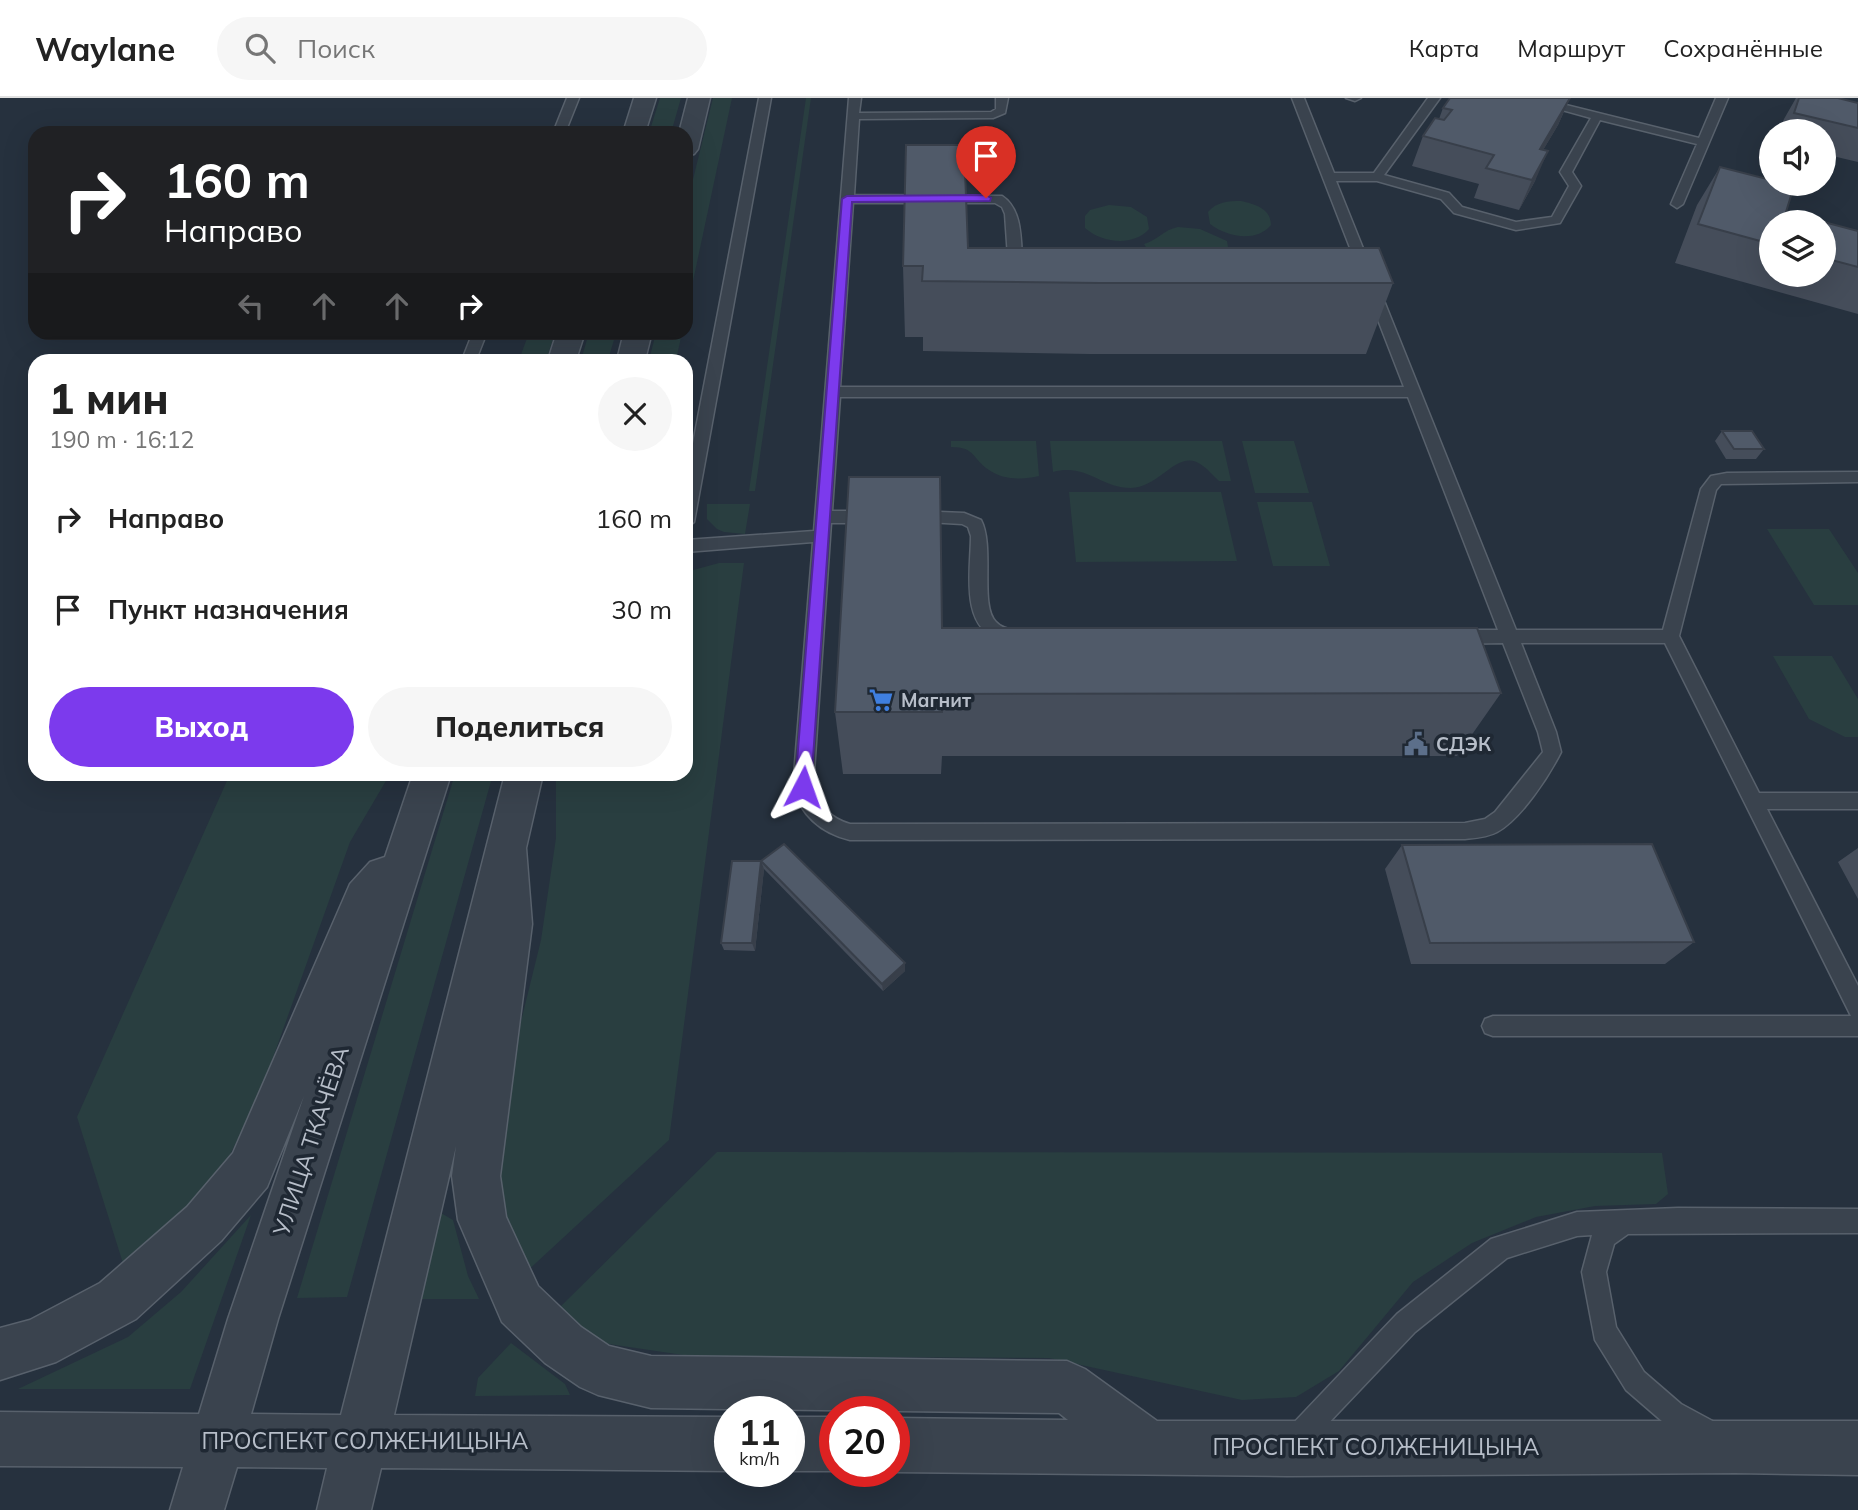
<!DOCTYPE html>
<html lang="ru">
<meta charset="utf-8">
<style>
:root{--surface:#fff;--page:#f6f6f6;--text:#222;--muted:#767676;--line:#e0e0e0;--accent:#7c3aed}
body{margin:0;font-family:Mulish,sans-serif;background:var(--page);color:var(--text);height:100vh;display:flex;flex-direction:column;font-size:26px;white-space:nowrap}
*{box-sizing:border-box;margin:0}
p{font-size:23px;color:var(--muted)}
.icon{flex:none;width:38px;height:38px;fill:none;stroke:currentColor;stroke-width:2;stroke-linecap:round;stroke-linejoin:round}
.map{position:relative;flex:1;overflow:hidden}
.sheet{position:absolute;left:28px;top:256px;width:665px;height:427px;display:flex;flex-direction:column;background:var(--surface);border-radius:21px;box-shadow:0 7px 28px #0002}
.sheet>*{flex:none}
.guide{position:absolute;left:28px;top:28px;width:665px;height:214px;border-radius:21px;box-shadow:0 7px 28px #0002;background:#202124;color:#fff;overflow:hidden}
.buttons{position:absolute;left:1759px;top:21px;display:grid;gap:14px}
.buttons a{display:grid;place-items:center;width:77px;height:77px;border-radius:50%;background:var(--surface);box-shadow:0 7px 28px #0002;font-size:35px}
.speed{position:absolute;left:714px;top:1298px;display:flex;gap:14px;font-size:35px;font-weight:700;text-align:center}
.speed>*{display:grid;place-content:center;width:91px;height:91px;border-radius:50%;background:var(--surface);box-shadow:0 7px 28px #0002;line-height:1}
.speed small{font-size:18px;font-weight:400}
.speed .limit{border:10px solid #d22;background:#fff;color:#111}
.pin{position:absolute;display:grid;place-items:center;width:60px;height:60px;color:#fff;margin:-72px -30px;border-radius:50% 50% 50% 0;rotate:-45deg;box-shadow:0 0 7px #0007}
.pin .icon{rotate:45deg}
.me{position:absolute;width:77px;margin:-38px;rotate:4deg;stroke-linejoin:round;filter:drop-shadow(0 0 5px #0008)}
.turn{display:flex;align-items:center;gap:24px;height:147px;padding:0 21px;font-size:32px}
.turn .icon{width:91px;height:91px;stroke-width:2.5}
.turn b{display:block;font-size:49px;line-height:60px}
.lanes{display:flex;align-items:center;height:66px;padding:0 21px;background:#0003;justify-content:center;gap:35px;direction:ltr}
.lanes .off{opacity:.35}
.round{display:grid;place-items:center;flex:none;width:74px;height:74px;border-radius:37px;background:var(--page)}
.overview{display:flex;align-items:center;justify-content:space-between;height:119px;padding:0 21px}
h1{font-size:42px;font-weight:800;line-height:52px}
.primary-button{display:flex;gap:14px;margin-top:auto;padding:14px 21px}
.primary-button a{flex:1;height:80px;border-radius:42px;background:var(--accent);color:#fff;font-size:28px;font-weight:800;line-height:80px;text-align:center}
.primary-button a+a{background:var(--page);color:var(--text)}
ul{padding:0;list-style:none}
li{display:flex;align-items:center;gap:21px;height:91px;padding:0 21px}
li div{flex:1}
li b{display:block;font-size:26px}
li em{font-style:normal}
header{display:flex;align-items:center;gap:42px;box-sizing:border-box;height:98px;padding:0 35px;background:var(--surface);border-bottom:2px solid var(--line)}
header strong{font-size:33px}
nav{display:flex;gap:38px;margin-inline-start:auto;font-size:24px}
.search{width:490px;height:63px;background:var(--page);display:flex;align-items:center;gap:18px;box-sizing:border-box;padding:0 24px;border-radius:38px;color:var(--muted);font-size:26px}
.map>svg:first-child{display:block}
.green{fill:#293e40}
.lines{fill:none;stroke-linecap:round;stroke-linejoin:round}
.service-casing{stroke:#58616c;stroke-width:3}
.minor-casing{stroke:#58616c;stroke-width:3}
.service{fill:#3a434e;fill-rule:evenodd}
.minor{fill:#3a434e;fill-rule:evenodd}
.wall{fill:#454d5a;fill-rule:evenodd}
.shaded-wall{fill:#383f4a}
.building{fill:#505a69;stroke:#383f4a;stroke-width:2}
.route{fill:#7c3aed;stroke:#51269a;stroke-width:2}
.labels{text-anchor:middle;stroke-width:7;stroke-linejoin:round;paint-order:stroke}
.poi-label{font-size:19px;font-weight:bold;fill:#b7bec9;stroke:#1f2833;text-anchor:start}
.near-street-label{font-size:23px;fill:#b7bec9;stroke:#1f2833}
</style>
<header>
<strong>Waylane</strong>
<div class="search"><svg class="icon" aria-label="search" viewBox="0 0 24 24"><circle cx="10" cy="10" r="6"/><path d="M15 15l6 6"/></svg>Поиск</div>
<nav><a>Карта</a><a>Маршрут</a><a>Сохранённые</a></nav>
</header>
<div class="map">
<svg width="1858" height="1412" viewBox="0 0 1858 1412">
<rect width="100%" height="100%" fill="#26313e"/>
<!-- green -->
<path class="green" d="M660,0H681L671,35H649Z
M713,0H732L686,216V110Z
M806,0H811L755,393H749Z
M1241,103C1254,106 1271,110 1271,127C1256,145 1227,139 1210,126L1208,114C1216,104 1228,103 1241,103Z
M1109,107L1131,109L1147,119L1149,131C1133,149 1102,145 1085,130V118L1090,112Z
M1178,129L1200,131L1227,143L1229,155L1149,154L1144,146C1158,142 1163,132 1178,129Z
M529,235H555L546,262H519Z
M589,235H616L608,262H581Z
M656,235H682L676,262H649Z
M951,343H1036L1039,378C1023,382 1003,382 989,372C972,361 976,349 951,349Z
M1050,343H1222L1231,383H1219C1213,378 1209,372 1203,368C1178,348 1161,390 1131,390C1100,390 1087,365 1053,374Z
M1242,343H1294L1309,395H1255Z
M1069,394H1221L1237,463L1076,464Z
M1257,404H1312L1330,468H1273Z
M707,406H750L745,436L724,434L717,431L707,421Z
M1767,431H1829L1858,475V507H1814Z
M719,465H744L669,1042L524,1176L504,1144L494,1079L501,1005L541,842L556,740V676H686V474Z
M1773,558H1832L1858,601V639H1845L1809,621Z
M230,676H390L350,744L260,996L219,1079L127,1178L77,1019Z
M455,676H493L347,1199L297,1200Z
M717,1054L1662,1055L1668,1096L1656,1106L1595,1108L1536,1119L1472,1145L1413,1184L1339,1273L1296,1299L1242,1302L1049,1260L690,1258L602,1245L557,1212Z
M441,1115L453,1122L468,1178L479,1201H421Z
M251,1117L190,1291H18L128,1239L181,1194Z
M511,1245L565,1286L570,1297L475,1298L478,1280Z"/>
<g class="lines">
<!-- service casing -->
<g class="service-casing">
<path id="service" d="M567,0H579L565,35H553Z
M759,0H771L694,424L686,430V382Z
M849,0H861L859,15L991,14L996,11V0H1008L1005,15L993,20L859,21L854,97L1002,98C1025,113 1020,149 1023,174L1016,178L1009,174L1005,116L1002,109L995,105H853L840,289H1404L1292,0H1304L1334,75H1374L1428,0H1440L1384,77L1449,95L1462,109L1516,124L1552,119L1569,88L1560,74L1591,20L1519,0H1538L1699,40L1716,0H1728L1683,106L1677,110L1671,106L1697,46L1600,22L1572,74L1581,88L1560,125L1516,132L1454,115L1441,101L1377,83H1336L1516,532H1663L1701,391L1711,378L1727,375L1858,374V384L1721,386L1716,392L1679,538L1759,695H1858V711H1767L1858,888V938H1493L1485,935L1482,928L1485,921L1493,918H1851L1665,545H1521L1556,634L1561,654C1549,678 1521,721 1497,734C1488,739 1475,740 1465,741L850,742C822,735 801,718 793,689L813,444L686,454V442L814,433ZM840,299H1408L1498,532H1454L1448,534L1445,539L1448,544L1454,546L1503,545L1538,634L1543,654L1495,714L1485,721L1465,725L850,726C832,721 817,707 813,689L831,425H872L880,419L872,413H832Z
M1346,0H1361L1355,3Z
M473,234H487L476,262H462Z
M916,413L964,415L981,422C995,448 979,508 996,524C1002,531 1013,532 1021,534L1024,539L1021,544C1013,546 1007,544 1000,542C959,529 971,471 971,438L968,429L962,426L910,423L908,419L910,415Z
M1678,1110L1858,1111V1135L1628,1136L1614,1146L1606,1174L1616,1229L1644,1274L1681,1306L1718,1326L1722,1335L1718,1344L1709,1348L1663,1324L1626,1292L1595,1242L1582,1174L1592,1137L1577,1138L1507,1160L1415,1234L1304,1351L1295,1355L1286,1351L1282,1342L1286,1333L1397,1216L1491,1141L1577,1114Z"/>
</g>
<!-- minor casing -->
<g class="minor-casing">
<path id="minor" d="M634,0H656L645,35H623Z
M688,0H710L698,51L694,56L686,58V35H679Z
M557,234H585L576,262H548Z
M624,234H652L645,262H617Z
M413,676H451L278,1221L251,1316L341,1317L505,676H543L526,750L532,826L500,1078L506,1119L538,1188L581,1229L609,1248L651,1258L1067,1263L1085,1271L1157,1323H1858V1377L1735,1375L1287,1378L894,1374V1320L1068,1322L1059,1315L651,1310L598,1297L580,1289L545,1265L502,1224L458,1122L452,1078L456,1048L394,1317L730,1319V1373L381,1370L371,1412H317L327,1370L237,1369L224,1412H170L183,1369L0,1368V1314L199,1316L228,1221L304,998L267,1089L221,1143L136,1221L56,1264L0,1282V1230L30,1222L100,1185L187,1109L233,1055L350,786L370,764L385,759Z
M789,1319H835V1373H789Z"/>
</g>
<!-- service -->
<use href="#service" class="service"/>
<!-- minor -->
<use href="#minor" class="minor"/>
</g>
<!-- wall -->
<path class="wall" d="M1570,0L1558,27L1543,52L1535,83L1519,112L1474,100L1479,86L1412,68L1423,38L1439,21L1443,10Z
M1796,0H1838L1858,5V64L1824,56V33H1779L1784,21Z
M1720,69L1786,114L1858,133V216L1675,165L1697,107ZM1771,124H1824V177H1771Z
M968,150L1393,185L1366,256H1089L923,253V239H905L903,168Z
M1722,333L1764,351L1756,361H1726L1715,343Z
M942,530L1501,595L1457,658H942L941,676H843L835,614Z
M1402,747L1694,844L1665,866H1411L1385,771Z
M1858,750V801L1838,764Z
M761,763L905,873L883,893L764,771L755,853L724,852L721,845Z"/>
<!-- shaded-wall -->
<path class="shaded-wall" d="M1570,0L1558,27L1526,81L1540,51Z
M1548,53L1535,83L1519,112L1532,82Z
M761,763L764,771L755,853L752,845Z
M905,865V873L883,893L882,886Z"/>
<!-- building -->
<path class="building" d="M1450,0H1570L1540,51L1548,53L1532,82L1486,70L1494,57L1423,38L1435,20L1444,22L1452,12L1443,10Z
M1799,0H1838L1858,5V30L1794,15Z
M906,47H964L968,150H1379L1393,185H1099L922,183L923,168H903Z
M1720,69L1771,82V86H1787L1794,88L1786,114L1858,133V169L1824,160V124H1771V146L1698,126Z
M1722,333H1752L1764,351H1734Z
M849,379H940L942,530H1477L1501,595L942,596V614H835Z
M784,746L905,865L882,886L761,763Z
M1652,746L1694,844L1430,845L1402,747Z
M732,763H761L752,845H721Z"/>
<!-- route -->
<path class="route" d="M986,97L991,100L990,103L852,104L811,689L803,696L795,689L842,101L847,98Z"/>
<!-- icons -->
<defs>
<g id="supermarket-bare" transform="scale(1.89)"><path d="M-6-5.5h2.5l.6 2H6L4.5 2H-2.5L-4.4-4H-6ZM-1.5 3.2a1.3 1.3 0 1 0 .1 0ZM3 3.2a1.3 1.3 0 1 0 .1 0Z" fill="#3f7fe0" stroke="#1f2833" stroke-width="2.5" paint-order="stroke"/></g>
<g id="civic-bare" transform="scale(1.89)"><path d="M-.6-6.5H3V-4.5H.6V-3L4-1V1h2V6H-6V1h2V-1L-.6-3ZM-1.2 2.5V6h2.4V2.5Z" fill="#5c6f8a" stroke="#1f2833" stroke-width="2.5" paint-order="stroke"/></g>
</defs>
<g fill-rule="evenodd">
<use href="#supermarket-bare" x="881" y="602"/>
<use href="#civic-bare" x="1416" y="646"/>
</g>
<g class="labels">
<!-- poi labels -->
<g class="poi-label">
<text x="901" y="609">Магнит</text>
<text x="1436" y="653">СДЭК</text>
</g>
<!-- near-street labels -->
<g class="near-street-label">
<text transform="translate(311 1043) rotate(-72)" y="8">УЛИЦА ТКАЧЁВА</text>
<text x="365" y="1351">ПРОСПЕКТ СОЛЖЕНИЦЫНА</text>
<text x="1376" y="1357">ПРОСПЕКТ СОЛЖЕНИЦЫНА</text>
</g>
</g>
</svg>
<div class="buttons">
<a><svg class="icon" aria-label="sound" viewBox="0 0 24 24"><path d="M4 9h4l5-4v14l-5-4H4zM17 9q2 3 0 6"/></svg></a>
<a><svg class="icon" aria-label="layers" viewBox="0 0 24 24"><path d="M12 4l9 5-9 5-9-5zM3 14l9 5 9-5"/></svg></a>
</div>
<div class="speed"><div>11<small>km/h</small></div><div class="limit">20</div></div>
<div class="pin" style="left:986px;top:100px;background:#d93025"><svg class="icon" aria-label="arrive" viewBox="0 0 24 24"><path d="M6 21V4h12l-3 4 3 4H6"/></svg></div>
<svg class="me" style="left:803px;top:689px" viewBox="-20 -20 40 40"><path d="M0-17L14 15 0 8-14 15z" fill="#7c3aed" stroke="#fff" stroke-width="4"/></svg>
<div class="guide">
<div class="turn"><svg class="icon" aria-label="right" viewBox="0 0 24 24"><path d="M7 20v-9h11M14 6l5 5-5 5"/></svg><div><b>160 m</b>Направо</div></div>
<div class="lanes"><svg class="icon off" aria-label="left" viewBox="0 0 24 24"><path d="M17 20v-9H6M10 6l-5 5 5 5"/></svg><svg class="icon off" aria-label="ahead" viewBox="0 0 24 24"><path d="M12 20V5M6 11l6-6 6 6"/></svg><svg class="icon off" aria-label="ahead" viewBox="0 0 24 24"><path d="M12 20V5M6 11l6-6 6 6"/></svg><svg class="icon" aria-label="right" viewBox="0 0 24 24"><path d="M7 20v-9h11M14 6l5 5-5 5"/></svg></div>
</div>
<section class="sheet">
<div class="overview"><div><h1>1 мин</h1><p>190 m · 16:12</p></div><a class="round"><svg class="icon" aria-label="close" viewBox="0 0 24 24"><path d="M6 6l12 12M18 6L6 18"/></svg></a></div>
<ul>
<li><svg class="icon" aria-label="right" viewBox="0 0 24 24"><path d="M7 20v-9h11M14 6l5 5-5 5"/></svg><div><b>Направо</b></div><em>160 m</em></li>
<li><svg class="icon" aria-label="arrive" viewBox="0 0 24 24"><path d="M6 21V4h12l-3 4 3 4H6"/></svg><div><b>Пункт назначения</b></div><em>30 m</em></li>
</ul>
<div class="primary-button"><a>Выход</a><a>Поделиться</a></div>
</section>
</div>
